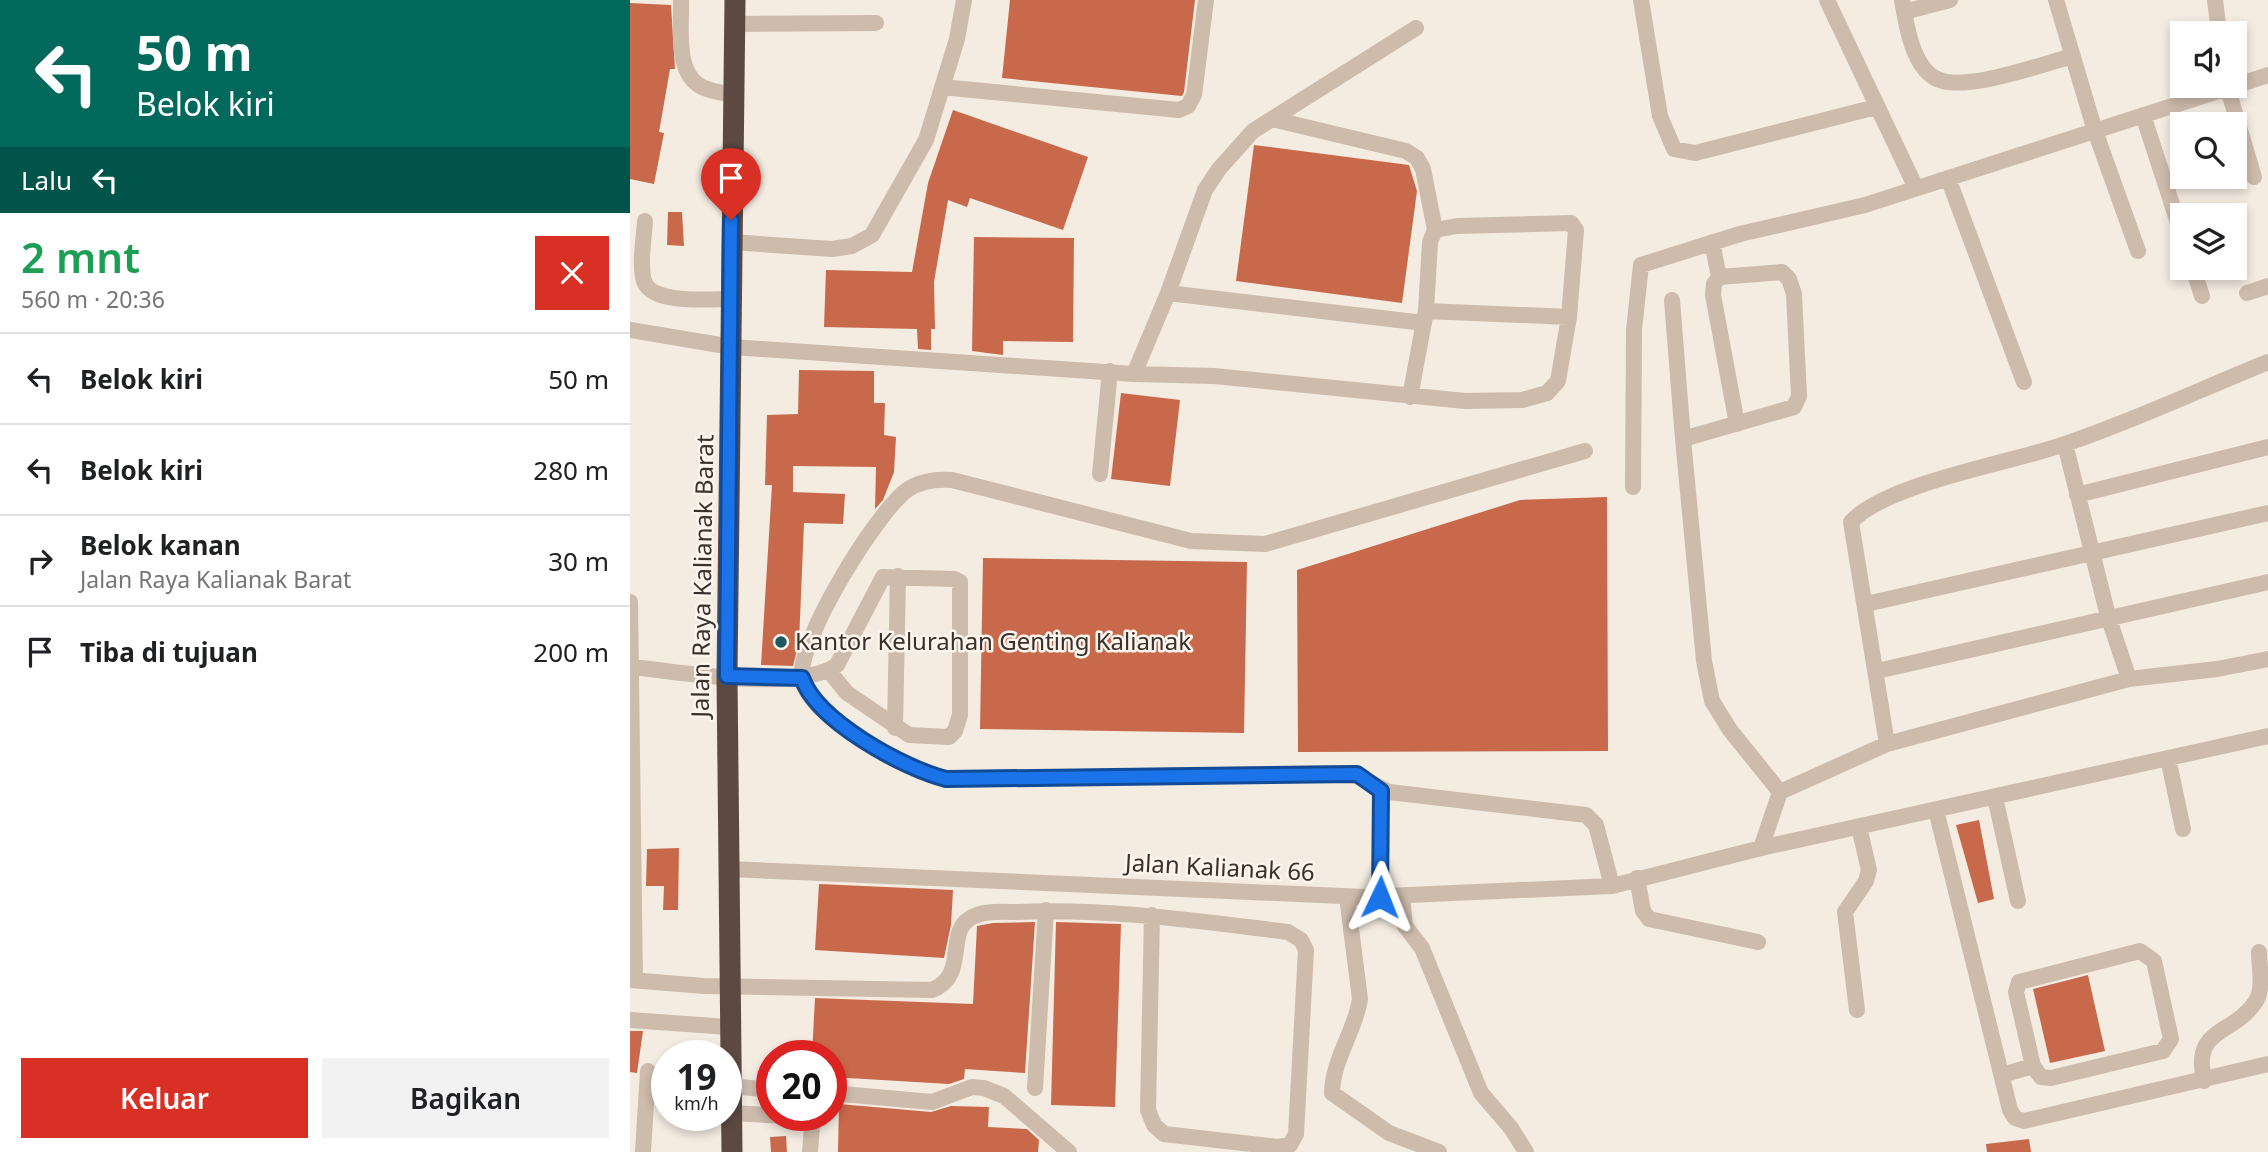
<!DOCTYPE html>
<html lang="id">
<meta charset="utf-8">
<style>
:root{--surface:#fff;--page:#f2f2f2;--text:#202124;--muted:#757577;--line:#e0e0e0;--accent:#d93025}
body{margin:0;font-family:"Noto Sans",sans-serif;background:var(--page);color:var(--text);height:100vh;display:flex;flex-direction:column;font-size:26px;white-space:nowrap}
*{box-sizing:border-box;margin:0}
p{font-size:23px;color:var(--muted)}
.icon{flex:none;width:38px;height:38px;fill:none;stroke:currentColor;stroke-width:2;stroke-linecap:round;stroke-linejoin:round}
.map{position:relative;flex:1;overflow:hidden}
.side{display:flex;flex-direction:column;background:var(--surface);width:630px}
.side>*{flex:none}
.banner{background:#00695c;color:#fff;overflow:hidden}
.fabs{position:absolute;left:1540px;top:21px;display:grid;gap:14px}
.fabs a{display:grid;place-items:center;width:77px;height:77px;border-radius:0px;background:var(--surface);box-shadow:0 4px 10px #0003;font-size:35px}
.speed{position:absolute;left:21px;top:1040px;display:flex;gap:14px;font-size:35px;font-weight:700;text-align:center}
.speed>*{display:grid;place-content:center;width:91px;height:91px;border-radius:50%;background:var(--surface);box-shadow:0 4px 10px #0003;line-height:1}
.speed small{font-size:18px;font-weight:400}
.speed .limit{border:10px solid #d22;background:#fff;color:#111}
.pin{position:absolute;display:grid;place-items:center;width:60px;height:60px;color:#fff;margin:-72px -30px;border-radius:50% 50% 50% 0;rotate:-45deg;box-shadow:0 0 7px #0007}
.pin .icon{rotate:45deg}
.me{position:absolute;width:77px;margin:-38px;rotate:2deg;stroke-linejoin:round;filter:drop-shadow(0 0 5px #0008)}
.turn{display:flex;align-items:center;gap:24px;height:147px;padding:0 21px;font-size:32px}
.turn .icon{width:91px;height:91px;stroke-width:2.5}
.turn b{display:block;font-size:49px;line-height:60px}
.then{display:flex;align-items:center;height:66px;padding:0 21px;background:#0003;gap:14px;font-size:26px}
.round{display:grid;place-items:center;flex:none;width:74px;height:74px;border-radius:0px;background:var(--page)}
.headline{display:flex;align-items:center;justify-content:space-between;height:119px;padding:0 21px}
h1{font-size:42px;font-weight:600;line-height:52px;color:#1e9e55}
.primary-button{display:flex;gap:14px;margin-top:auto;padding:14px 21px}
.primary-button a{flex:1;height:80px;border-radius:0px;background:var(--accent);color:#fff;font-size:28px;font-weight:600;line-height:80px;text-align:center}
.primary-button a+a{background:var(--page);color:var(--text)}
ul{padding:0;list-style:none}
li{display:flex;align-items:center;gap:21px;height:91px;padding:0 21px;border-top:2px solid var(--line)}
li div{flex:1}
li b{display:block;font-size:26px}
li em{font-style:normal}
main{display:flex;flex:1;min-height:0}
.map>svg:first-child{display:block}
.building{fill:#c8694b}
.lines{fill:none;stroke-linecap:round;stroke-linejoin:round}
.minor{stroke:#cdbbac;stroke-width:16}
.highway{stroke:#5c4a42;stroke-width:21}
.route-casing{stroke:#114b97;stroke-width:18}
.route{stroke:#1a73e8;stroke-width:12}
.poi-dot{fill:#1f5a5e;stroke:#fbf5ee;stroke-width:2.5}
.labels{text-anchor:middle;stroke-width:5;stroke-linejoin:round;paint-order:stroke}
.street-label{font-size:24px;fill:#3b302b;stroke:#fbf5ee}
.poi-label{font-size:24px;fill:#3b302b;stroke:#fbf5ee;text-anchor:start}
</style>
<main>
<section class="side">
<div class="banner">
<div class="turn"><svg class="icon" aria-label="left" viewBox="0 0 24 24"><path d="M17 20v-9H6M10 6l-5 5 5 5"/></svg><div><b>50 m</b>Belok kiri</div></div>
<div class="then">Lalu<svg class="icon" aria-label="left" viewBox="0 0 24 24"><path d="M17 20v-9H6M10 6l-5 5 5 5"/></svg></div>
</div>
<div class="headline"><div><h1>2 mnt</h1><p>560 m · 20:36</p></div><a class="round" style="background:#d93025;color:#fff"><svg class="icon" aria-label="close" viewBox="0 0 24 24"><path d="M6 6l12 12M18 6L6 18"/></svg></a></div>
<ul>
<li><svg class="icon" aria-label="left" viewBox="0 0 24 24"><path d="M17 20v-9H6M10 6l-5 5 5 5"/></svg><div><b>Belok kiri</b></div><em>50 m</em></li>
<li><svg class="icon" aria-label="left" viewBox="0 0 24 24"><path d="M17 20v-9H6M10 6l-5 5 5 5"/></svg><div><b>Belok kiri</b></div><em>280 m</em></li>
<li><svg class="icon" aria-label="right" viewBox="0 0 24 24"><path d="M7 20v-9h11M14 6l5 5-5 5"/></svg><div><b>Belok kanan</b><p>Jalan Raya Kalianak Barat</p></div><em>30 m</em></li>
<li><svg class="icon" aria-label="arrive" viewBox="0 0 24 24"><path d="M6 21V4h12l-3 4 3 4H6"/></svg><div><b>Tiba di tujuan</b></div><em>200 m</em></li>
</ul>
<div class="primary-button"><a>Keluar</a><a>Bagikan</a></div>
</section>
<div class="map">
<svg width="1638" height="1152" viewBox="0 0 1638 1152">
<rect width="100%" height="100%" fill="#f4ebe1"/>
<!-- building -->
<path class="building" d="M380,0H565L554,92L552,96L372,78Z
M0,3L41,5L45,69H40L29,132L34,133L24,184L0,179Z
M323,110L458,157L433,230L340,198L337,207L318,200L304,282L305,329H301V350L288,349L287,329L194,327L196,270L282,272L298,183Z
M624,145L779,165L787,191L772,303L606,281Z
M38,212H52L54,246L37,245Z
M344,237L444,238L443,342L373,341V355L342,351Z
M169,370L244,371V403H255L254,435L266,437L264,472L253,500L245,509L246,467L163,466V492L215,494L213,524L174,523L169,642L163,666L131,665L142,485H135L137,415L168,414Z
M491,393L550,400L540,486L481,479Z
M977,497L978,751L668,752L667,570L890,500Z
M353,558L617,562L614,733L350,729Z
M1349,820L1364,899L1348,903L1326,825Z
M49,848L48,910H33L34,886H16L17,849Z
M189,884L323,890L321,925L314,958L185,950Z
M405,922L395,1073L335,1069L334,1079L319,1084L201,1077V1055H182L185,998L343,1004L347,926L363,923Z
M426,922L491,924L485,1107L421,1105Z
M1458,975L1475,1051L1420,1063L1403,989Z
M0,1031H13L7,1073L0,1072Z
M209,1104L301,1112L321,1106L359,1107L358,1127L397,1129L409,1140L408,1152H208Z
M156,1136L157,1152H141L140,1137Z
M1399,1139L1401,1152H1357L1356,1144Z"/>
<g class="lines">
<!-- minor -->
<path class="minor" d="M51,0C52,26 44,73 72,87C82,92 94,93 104,95
M1011,0L1030,116L1044,149L1065,153L1246,107
M1197,0L1286,188
M1272,0C1276,24 1282,65 1305,78C1332,94 1412,64 1443,56
M1426,0L1465,131L1508,251
M1585,0L1589,33
M1274,12L1320,0
M105,24L246,23
M1597,86L1624,177
M312,87L549,110L558,106L564,95L576,0
M1513,115L1552,235
M642,119L776,151L787,158L793,169L805,230L800,242L796,311L780,397
M1318,178L1394,382
M15,221C14,238 9,265 14,281C22,305 80,299 101,299
M101,242L202,249L222,246L242,235L296,140L327,39L334,0
M1082,242L1089,277
M1563,268L1572,296
M538,293L794,323
M1617,293L1638,286
M1042,300L1053,439
M796,311L939,317L946,230L941,223L827,226L805,230
M0,330L102,347L504,374L584,376L835,401L892,400L917,393L928,381L939,317
M504,374L538,293L575,190L589,169L623,131L786,28
M1107,424L1083,295L1084,284L1089,277L1152,272L1159,279L1164,294L1169,396L1164,407L1053,439L1074,661L1082,701L1100,730L1150,792L1131,848
M1435,444L1478,616L1499,679
M955,451L635,544L561,541L322,480C307,479 290,481 277,490C246,513 167,641 172,678C177,718 281,770 316,779L721,773L759,792L956,815L966,825L982,886
M470,474L480,371
M1003,487L1004,330L1011,265L1110,234L1235,205L1638,75
M1447,495L1638,447
M0,602L5,980
M1236,604L1638,513
M2,667C52,672 166,693 207,665L253,577L324,579L330,582V715L325,731L319,737L279,735L217,693L199,671
M1247,671L1638,582
M265,728L268,576
M1257,744L1221,522C1257,483 1381,463 1435,444C1504,421 1571,389 1638,362
M1538,758L1553,829
M1150,792L1257,744L1499,679L1587,669L1638,659
M1365,797L1388,901
M1306,810L1380,1110L1385,1118L1394,1121L1638,1064
M98,869L734,897L982,886L1131,848L1638,736
M1007,878L1013,911L1019,919L1128,942
M772,896L775,926L792,948L851,1093L881,1128L896,1152
M717,897L730,999C725,1032 703,1058 702,1093L759,1133L809,1152
M750,897L751,791
M0,980L74,986L302,990C338,976 316,934 339,919C352,910 372,912 387,912C478,908 568,921 658,932L671,940L676,950L666,1134L660,1145L648,1147L534,1134L524,1125L518,1110L522,915
M1227,1010L1215,912L1236,881L1239,870L1229,827
M0,1020L98,1027
M1372,1075L1403,1066L1386,992L1389,982L1510,951L1524,961L1541,1039L1533,1051L1421,1078L1411,1077L1403,1066
M1574,1081C1562,1025 1603,1037 1626,1001C1634,988 1629,966 1629,952
M101,1086L142,1090
M405,1088L416,910
M201,1093L302,1102L342,1087L354,1088L374,1096L439,1152
M101,1113L176,1117L182,1125L180,1152
M13,1152L18,1071"/>
<!-- highway -->
<path class="highway" d="M102,1152L97,676L105,0"/>
</g>
<g class="lines">
<!-- route casing -->
<g class="route-casing">
<path id="route" d="M101,220L97,676L172,678C187,721 273,768 316,779L727,774L751,791L750,897"/>
</g>
<!-- route -->
<use href="#route" class="route"/>
</g>
<!-- markers -->
<circle class="poi-dot" cx="151" cy="642" r="7"/>
<g class="labels">
<!-- street labels -->
<g class="street-label">
<text transform="translate(73 576) rotate(-89)" y="8">Jalan Raya Kalianak Barat</text>
<text transform="translate(590 868) rotate(3)" y="8">Jalan Kalianak 66</text>
</g>
<!-- poi labels -->
<g class="poi-label">
<text x="165" y="650">Kantor Kelurahan Genting Kalianak</text>
</g>
</g>
</svg>
<div class="fabs">
<a><svg class="icon" aria-label="sound" viewBox="0 0 24 24"><path d="M4 9h4l5-4v14l-5-4H4zM17 9q2 3 0 6"/></svg></a>
<a><svg class="icon" aria-label="search" viewBox="0 0 24 24"><circle cx="10" cy="10" r="6"/><path d="M15 15l6 6"/></svg></a>
<a><svg class="icon" aria-label="layers" viewBox="0 0 24 24"><path d="M12 4l9 5-9 5-9-5zM3 14l9 5 9-5"/></svg></a>
</div>
<div class="speed"><div>19<small>km/h</small></div><div class="limit">20</div></div>
<div class="pin" style="left:101px;top:220px;background:#d93025"><svg class="icon" aria-label="arrive" viewBox="0 0 24 24"><path d="M6 21V4h12l-3 4 3 4H6"/></svg></div>
<svg class="me" style="left:750px;top:897px" viewBox="-20 -20 40 40"><path d="M0-17L14 15 0 8-14 15z" fill="#1a73e8" stroke="#fff" stroke-width="4"/></svg>
</div>
</main>
